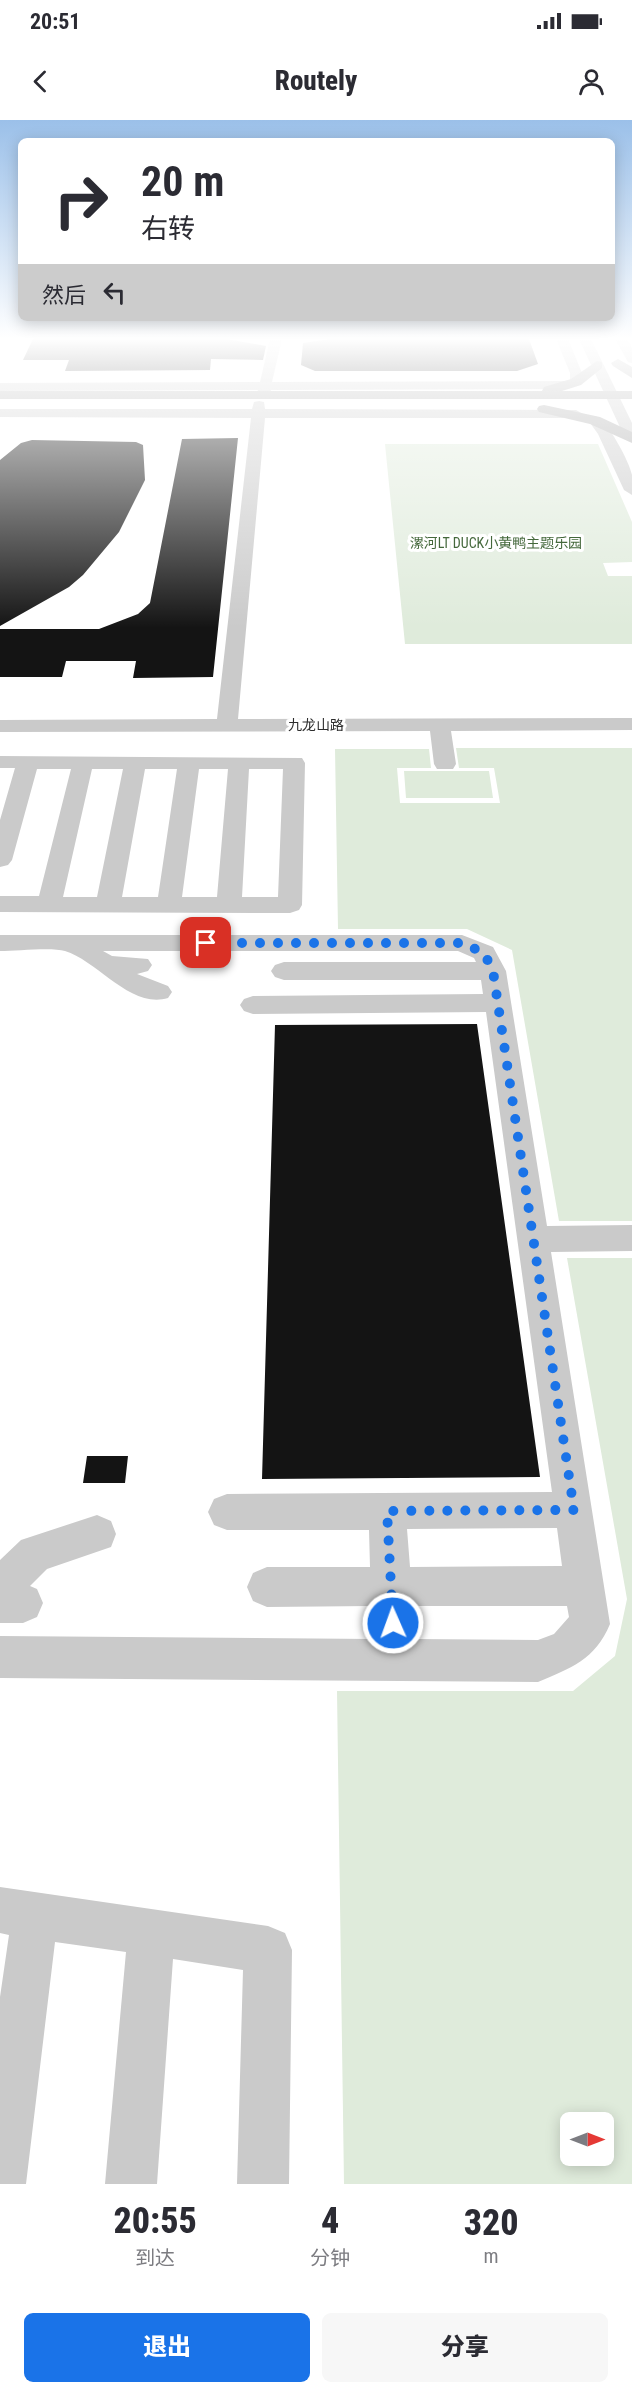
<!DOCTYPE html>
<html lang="zh">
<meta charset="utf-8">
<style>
:root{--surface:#fff;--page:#f7f7f7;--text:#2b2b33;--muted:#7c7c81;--accent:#1a73e8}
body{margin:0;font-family:"Roboto Condensed","Noto Sans SC",sans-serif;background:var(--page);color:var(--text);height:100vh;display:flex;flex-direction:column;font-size:22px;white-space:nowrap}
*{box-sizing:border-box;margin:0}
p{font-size:20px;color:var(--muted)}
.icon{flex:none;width:33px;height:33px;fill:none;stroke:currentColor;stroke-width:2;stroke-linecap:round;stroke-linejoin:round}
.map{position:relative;height:2064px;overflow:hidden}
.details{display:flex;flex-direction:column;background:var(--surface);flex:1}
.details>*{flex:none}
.guide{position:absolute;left:18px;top:18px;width:597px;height:183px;border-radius:9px;box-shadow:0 3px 15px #0003;background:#fff;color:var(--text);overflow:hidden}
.needle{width:39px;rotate:90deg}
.tools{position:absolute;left:560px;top:1992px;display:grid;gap:12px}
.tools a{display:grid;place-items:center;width:54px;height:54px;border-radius:9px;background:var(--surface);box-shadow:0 3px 15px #0003;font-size:30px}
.pin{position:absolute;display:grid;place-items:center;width:51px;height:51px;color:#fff;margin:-26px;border-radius:12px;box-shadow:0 3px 9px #0006}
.me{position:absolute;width:66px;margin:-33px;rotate:358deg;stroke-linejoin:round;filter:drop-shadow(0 0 4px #0008)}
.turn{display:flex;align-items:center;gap:21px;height:126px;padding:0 24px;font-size:27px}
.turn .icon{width:78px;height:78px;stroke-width:2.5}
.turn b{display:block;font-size:42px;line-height:51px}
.then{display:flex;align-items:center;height:57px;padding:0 24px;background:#0003;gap:12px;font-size:22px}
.eta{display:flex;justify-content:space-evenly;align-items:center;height:102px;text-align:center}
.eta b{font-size:36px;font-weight:800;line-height:42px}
.cta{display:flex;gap:12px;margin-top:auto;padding:12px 24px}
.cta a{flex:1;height:69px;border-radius:9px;background:var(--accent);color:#fff;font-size:24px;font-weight:800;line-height:69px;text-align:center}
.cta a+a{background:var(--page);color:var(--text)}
.status{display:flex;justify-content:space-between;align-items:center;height:42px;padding:0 30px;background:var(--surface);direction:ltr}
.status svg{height:16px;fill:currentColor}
header{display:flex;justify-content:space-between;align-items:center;height:78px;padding:0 24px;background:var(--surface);font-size:27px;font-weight:800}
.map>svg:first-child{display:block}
.green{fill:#dfebdb;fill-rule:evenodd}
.building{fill:#141414}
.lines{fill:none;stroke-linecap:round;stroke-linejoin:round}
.minor{fill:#cacaca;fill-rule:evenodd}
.major{fill:#a5a5a5;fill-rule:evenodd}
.route{stroke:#1a73e8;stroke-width:10;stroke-dasharray:0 18}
.labels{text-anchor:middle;stroke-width:6;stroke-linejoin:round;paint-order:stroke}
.far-park-label{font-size:14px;fill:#44683b;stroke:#fff}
.far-street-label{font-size:14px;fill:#2d2d2d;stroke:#fff}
</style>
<div class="status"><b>20:51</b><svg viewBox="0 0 49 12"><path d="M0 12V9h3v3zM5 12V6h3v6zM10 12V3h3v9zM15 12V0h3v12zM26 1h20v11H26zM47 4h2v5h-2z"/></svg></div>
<header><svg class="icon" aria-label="back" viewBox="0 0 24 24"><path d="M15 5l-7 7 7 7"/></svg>Routely<svg class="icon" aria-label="person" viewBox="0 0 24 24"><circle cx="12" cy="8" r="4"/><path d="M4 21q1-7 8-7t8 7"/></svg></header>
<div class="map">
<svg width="632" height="2064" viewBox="0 0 632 2064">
<rect width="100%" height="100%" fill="#fff"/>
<!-- green -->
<path class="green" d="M385,324H598L632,402V442L603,443L608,456H632V524H405Z
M456,628H632V1101H559L512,830L467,809H338L335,629H429L431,648H397L400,683H500L494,648H459Z
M404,651H489L493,678H406Z
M567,1138H632V2064H344L337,1571H573L615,1536L627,1479ZM603,2002V2036H570V2002Z"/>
<!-- building -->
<path class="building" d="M33,219H227L266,226L263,240L211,239L210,250L65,251L69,240H23Z
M330,219H529L538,244L517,251H315L301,245L303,223Z
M238,318L213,557L133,558L136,541H66L62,557H0V509H99L138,494L150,483L182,319Z
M32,320L136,322L143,325L145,360L119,412L83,455L69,467L0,506V340L21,323Z
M477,904L540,1357L262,1359L275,905Z
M87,1336H128L125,1363H83Z"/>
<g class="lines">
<!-- minor -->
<path class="minor" d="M270,219H282L272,262L570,261V253L556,219H568L582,253V262L568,269L271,270L268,278L263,279L256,275L258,270L0,271V263L260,262Z
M579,219H591L632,303V322L625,318Z
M615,219H627L632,228V243L628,242Z
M259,281L264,282L265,289L576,290L583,294L576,298H265L238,599L632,598V610L451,611L456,644L453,649H437L434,644L430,611L0,612V600L217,599L251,298L0,297V289H252L254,282Z
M595,296C607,299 630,343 632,355C632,361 632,369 632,375L624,370L598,314L588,300Z
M0,636L302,638L305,643L302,785L299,790L290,793L0,792V776H39L71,649H37L12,740L8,745L0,747V700L15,648H0ZM92,649H123L97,777H63ZM145,649H177L158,777H122ZM199,649H228L217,777H182ZM249,649H283L278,777H242Z
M0,815H462L493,827L506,851L547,1106L632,1105V1131L551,1132L610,1504C595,1540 571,1548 538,1562L0,1558V1516L373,1519L372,1486L267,1487L253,1481L247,1467L253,1453L267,1447H370L369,1410H227L214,1405L208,1392L214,1379L227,1374L552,1372L486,892L253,894L244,891L240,885L244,879L253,876L483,874L481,860H284L275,857L271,851L275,845L284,842H476L474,838L458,831H103L112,836L148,839L152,845L148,851L137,854L168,866L172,872L168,878C130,889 98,841 65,831C52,827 16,831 0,831ZM557,1408L562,1446L410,1447L407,1409ZM412,1486H567L569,1497L554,1514L538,1520L414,1519Z
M97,1395L111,1401L116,1414L111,1427L47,1449L30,1466L37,1469L43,1483L37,1497L23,1503H0V1440L21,1420Z
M0,1767L268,1806L285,1813L292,1830L289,2064H237L243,1850L173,1839L157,2064H105L126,1832L55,1822L26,2064H0V1877L9,1815L0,1813Z"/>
<!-- major -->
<path class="major" d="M618,239L632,247V258L613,246L611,243Z
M597,241L602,242V248L581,265L562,271H632V279H0V271H542L544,267L571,259Z
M544,285L600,297L632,312V323L590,304L539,292L537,289L539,286Z"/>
</g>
<!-- sky -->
<linearGradient id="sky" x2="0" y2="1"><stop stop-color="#9bc0e9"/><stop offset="0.43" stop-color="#fff"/><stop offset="1" stop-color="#fff" stop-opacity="0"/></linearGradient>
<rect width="632" height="508" fill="url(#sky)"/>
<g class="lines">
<!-- route -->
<path class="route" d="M206,823H462L484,833L493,851L574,1390L387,1391L393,1503"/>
</g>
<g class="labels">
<!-- far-park labels -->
<g class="far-park-label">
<text x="496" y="428">漯河LT DUCK小黄鸭主题乐园</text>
</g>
<!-- far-street labels -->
<g class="far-street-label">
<text x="316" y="610">九龙山路</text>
</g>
</g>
</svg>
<div class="tools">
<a><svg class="needle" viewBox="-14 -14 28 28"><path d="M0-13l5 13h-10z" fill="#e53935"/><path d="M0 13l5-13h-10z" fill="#7c7c81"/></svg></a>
</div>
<div class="pin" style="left:206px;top:823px;background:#d93025"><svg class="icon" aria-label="arrive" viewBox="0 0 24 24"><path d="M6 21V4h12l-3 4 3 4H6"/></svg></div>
<svg class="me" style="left:393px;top:1503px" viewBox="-20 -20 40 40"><circle r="17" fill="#1a73e8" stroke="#fff" stroke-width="3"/><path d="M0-11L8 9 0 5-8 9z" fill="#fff"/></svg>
<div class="guide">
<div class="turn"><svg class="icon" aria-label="right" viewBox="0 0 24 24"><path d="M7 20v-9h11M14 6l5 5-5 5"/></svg><div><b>20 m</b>右转</div></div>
<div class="then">然后<svg class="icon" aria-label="left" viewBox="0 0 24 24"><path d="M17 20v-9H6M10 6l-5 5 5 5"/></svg></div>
</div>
</div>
<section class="details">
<div class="eta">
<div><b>20:55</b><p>到达</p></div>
<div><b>4</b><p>分钟</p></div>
<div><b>320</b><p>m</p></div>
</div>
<div class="cta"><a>退出</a><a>分享</a></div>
</section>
